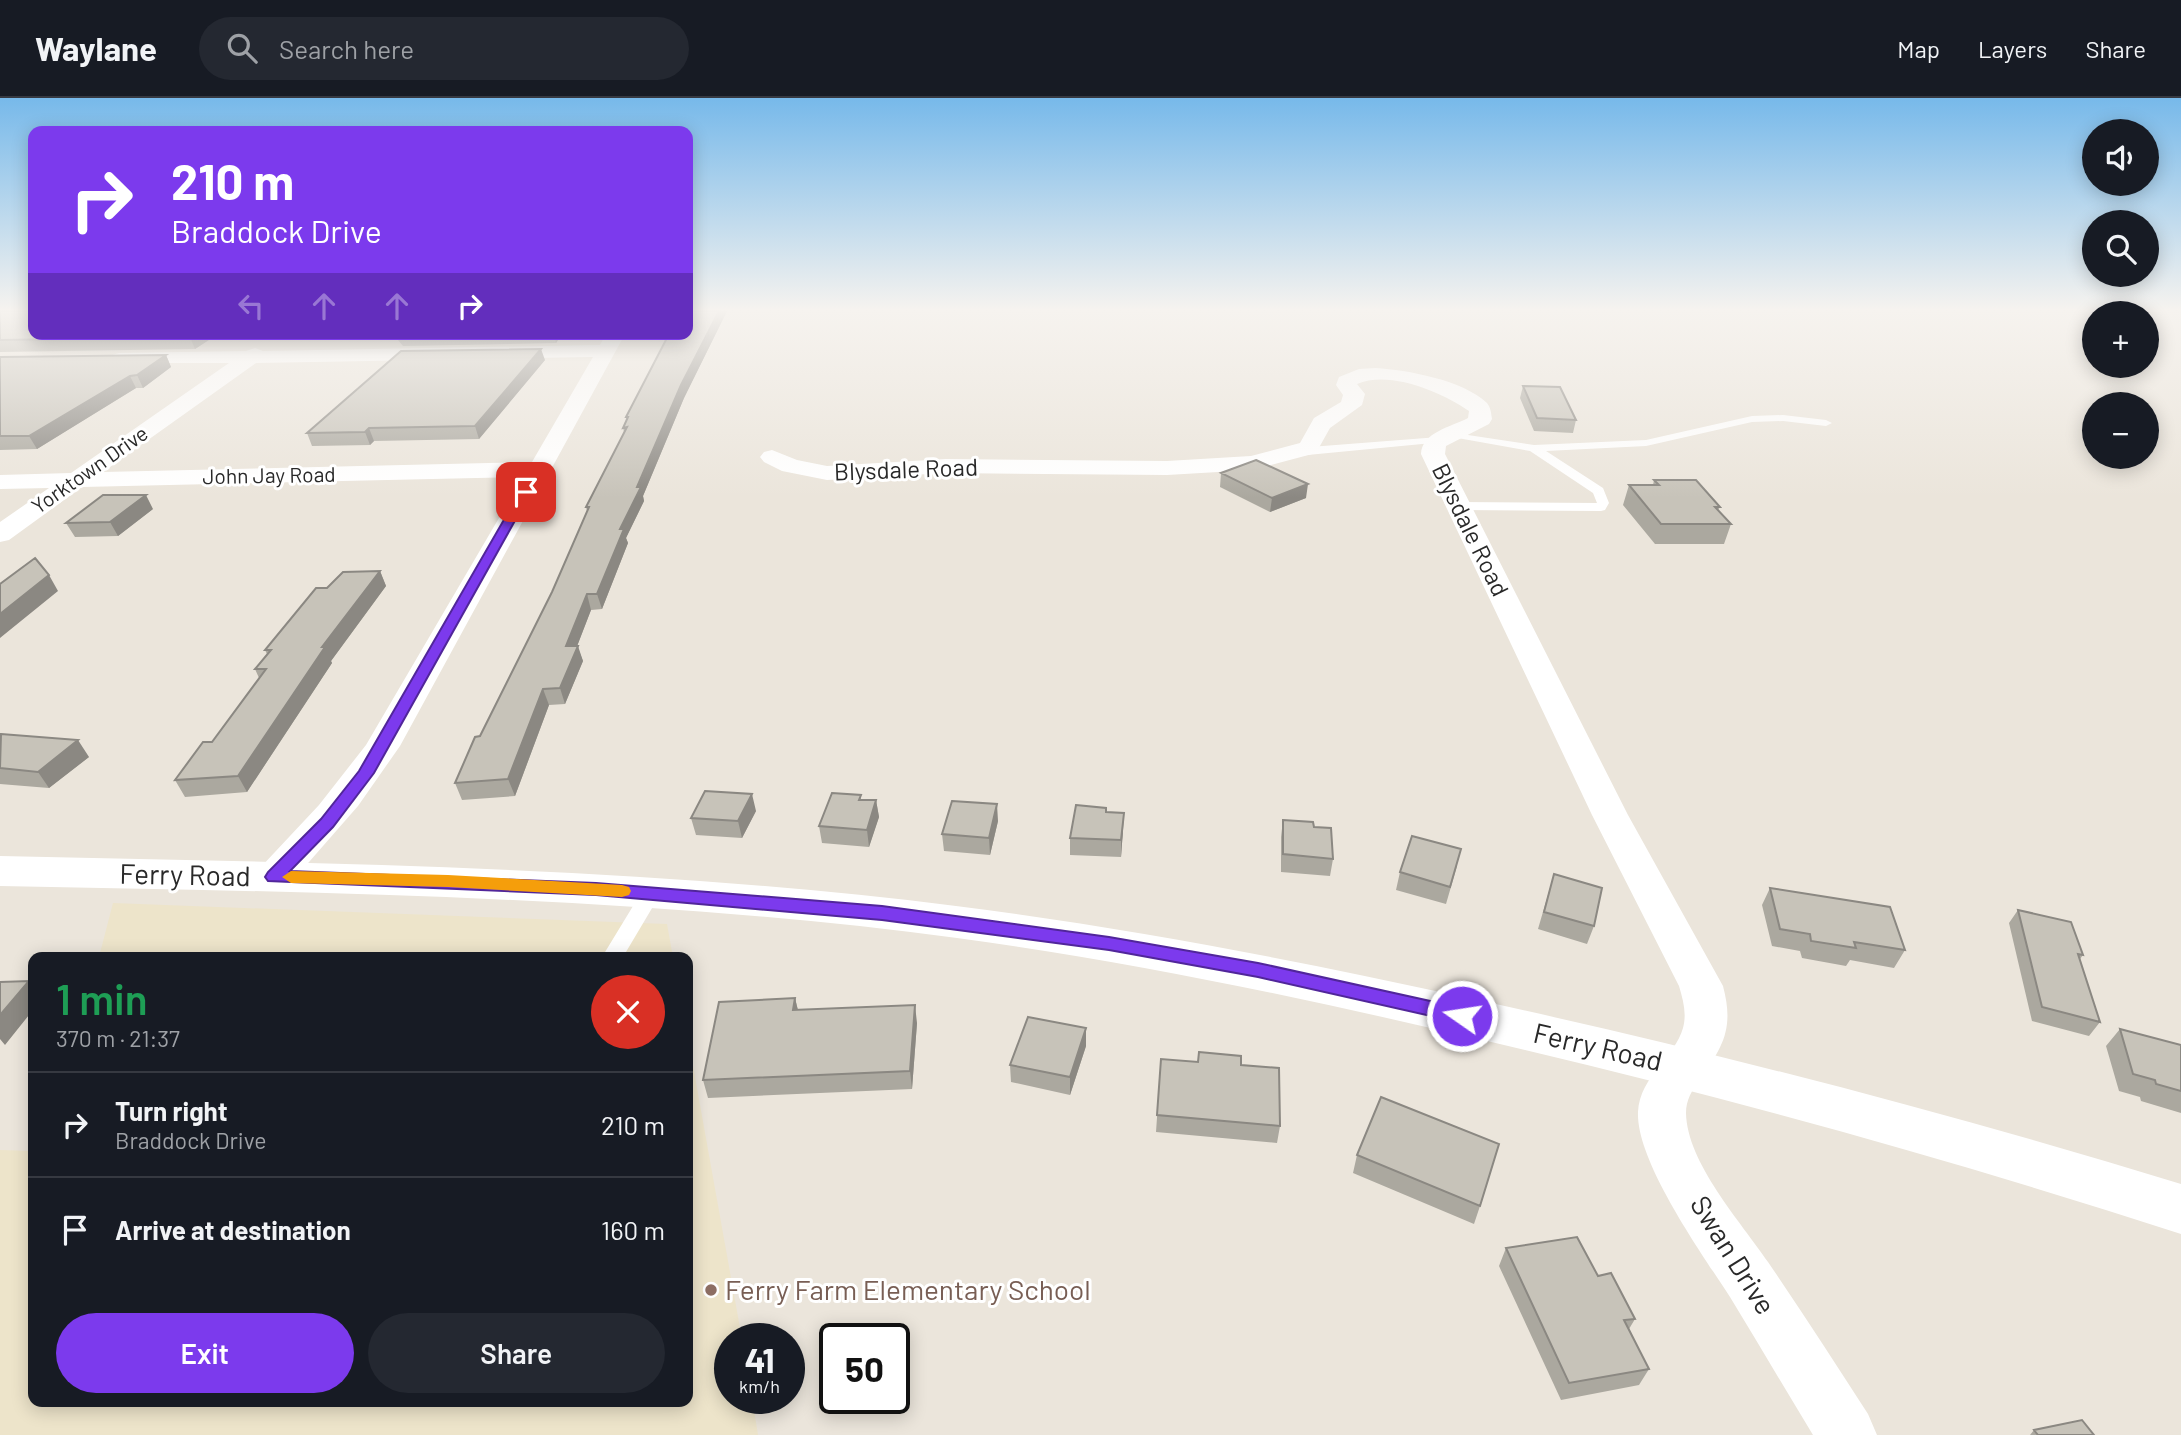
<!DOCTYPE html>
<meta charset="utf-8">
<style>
:root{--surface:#171b24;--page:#242831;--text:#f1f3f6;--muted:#9ea1a6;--line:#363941;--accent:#7c3aed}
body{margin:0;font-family:Barlow,sans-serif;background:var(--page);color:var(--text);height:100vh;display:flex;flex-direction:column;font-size:26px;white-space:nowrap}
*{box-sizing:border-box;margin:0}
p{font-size:23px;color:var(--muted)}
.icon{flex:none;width:38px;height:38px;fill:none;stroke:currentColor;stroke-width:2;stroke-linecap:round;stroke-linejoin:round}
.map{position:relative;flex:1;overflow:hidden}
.sheet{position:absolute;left:28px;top:854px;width:665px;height:455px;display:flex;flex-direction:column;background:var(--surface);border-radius:14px;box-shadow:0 4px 18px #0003}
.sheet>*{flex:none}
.banner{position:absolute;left:28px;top:28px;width:665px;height:214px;border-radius:14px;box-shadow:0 4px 18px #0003;background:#7c3aed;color:#fff;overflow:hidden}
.tools{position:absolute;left:2082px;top:21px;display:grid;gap:14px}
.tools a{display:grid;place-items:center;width:77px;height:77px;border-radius:50%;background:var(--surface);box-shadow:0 4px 18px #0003;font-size:35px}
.speed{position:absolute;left:714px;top:1225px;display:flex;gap:14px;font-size:35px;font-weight:700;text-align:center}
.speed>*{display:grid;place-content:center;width:91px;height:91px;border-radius:50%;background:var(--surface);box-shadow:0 4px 18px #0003;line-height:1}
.speed small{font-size:18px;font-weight:400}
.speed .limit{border:4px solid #111;border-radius:10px;background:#fff;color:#111}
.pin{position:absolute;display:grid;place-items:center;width:60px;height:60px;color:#fff;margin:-30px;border-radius:14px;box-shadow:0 4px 10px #0006}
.me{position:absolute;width:77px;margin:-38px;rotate:283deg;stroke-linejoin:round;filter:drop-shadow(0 0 5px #0008)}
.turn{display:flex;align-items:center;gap:24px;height:147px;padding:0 28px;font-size:32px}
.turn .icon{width:91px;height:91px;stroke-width:2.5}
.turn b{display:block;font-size:49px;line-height:60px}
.lanes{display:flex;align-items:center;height:66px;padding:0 28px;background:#0003;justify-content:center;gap:35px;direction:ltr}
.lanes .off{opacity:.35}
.round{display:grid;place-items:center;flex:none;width:74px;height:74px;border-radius:37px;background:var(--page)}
.overview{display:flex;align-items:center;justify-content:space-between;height:119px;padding:0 28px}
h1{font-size:42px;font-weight:600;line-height:52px;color:#1e9e55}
.button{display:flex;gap:14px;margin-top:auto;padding:14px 28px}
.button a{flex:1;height:80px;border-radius:42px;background:var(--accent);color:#fff;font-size:28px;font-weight:600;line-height:80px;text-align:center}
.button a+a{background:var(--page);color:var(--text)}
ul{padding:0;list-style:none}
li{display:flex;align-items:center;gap:21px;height:105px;padding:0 28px;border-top:2px solid var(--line)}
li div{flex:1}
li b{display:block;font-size:26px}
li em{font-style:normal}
header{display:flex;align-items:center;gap:42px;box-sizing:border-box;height:98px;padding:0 35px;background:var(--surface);border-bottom:2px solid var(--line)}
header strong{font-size:33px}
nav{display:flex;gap:38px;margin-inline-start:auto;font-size:24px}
.search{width:490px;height:63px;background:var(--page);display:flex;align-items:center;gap:18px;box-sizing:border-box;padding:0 24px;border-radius:38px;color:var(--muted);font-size:26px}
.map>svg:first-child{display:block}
.education{fill:#ede4ca}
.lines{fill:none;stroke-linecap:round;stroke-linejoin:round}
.service{fill:#fff;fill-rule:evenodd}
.minor{fill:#fff;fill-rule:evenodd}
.secondary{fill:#fff;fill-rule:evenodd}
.wall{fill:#aba89f}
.shaded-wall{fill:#8b8882}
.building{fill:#c7c3b9;stroke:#8b8882;stroke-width:2}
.route{fill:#7c3aed;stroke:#51269a;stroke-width:2}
.slow{fill:#f59e0b}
.education-dot{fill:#8d6e63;stroke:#fff;stroke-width:2.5}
.labels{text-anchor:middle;stroke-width:6;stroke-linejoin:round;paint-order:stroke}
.far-street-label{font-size:21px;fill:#292929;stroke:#fff}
.street-label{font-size:24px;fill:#292929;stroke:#fff}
.near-street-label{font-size:28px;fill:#292929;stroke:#fff}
.near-education-label{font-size:28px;fill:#785e54;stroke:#fff;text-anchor:start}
</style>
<header>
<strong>Waylane</strong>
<div class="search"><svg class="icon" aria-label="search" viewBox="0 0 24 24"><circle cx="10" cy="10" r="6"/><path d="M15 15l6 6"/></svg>Search here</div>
<nav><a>Map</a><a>Layers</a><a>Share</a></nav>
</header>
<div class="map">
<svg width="2181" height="1337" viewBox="0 0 2181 1337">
<rect width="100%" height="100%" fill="#ebe5db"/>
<!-- education -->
<path class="education" d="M113,805L667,826L673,859H99Z
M688,940L742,1241H730V1300H752L758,1337H0V1052L33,1053V1304H688Z"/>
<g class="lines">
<!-- service -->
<path class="service" d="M1783,317L1826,322L1832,325L1826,328L1783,323L1752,324L1646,348L1546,353L1603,390L1609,405L1605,412L1601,413L1458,412L1452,408L1458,404L1597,405L1593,395L1530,353L1452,339L1446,336L1448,334L1534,347L1646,342L1752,318Z
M1439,339L1443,340V344L1297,358L1291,354L1297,350Z
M651,788L658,790L661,795L623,859H602L644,790Z"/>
<!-- minor -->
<path class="minor" d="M606,236H625L400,648L358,708L288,788L274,792L260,788L254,779L260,770L319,707L366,647L523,379L82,389L9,442L0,444V424L49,390L0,391V377L71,375L229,265H112L109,261L112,257L119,255L246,253L255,250L263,253L600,247ZM593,259L532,364L103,374L256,265Z
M1376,270C1407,272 1463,282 1487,305C1491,310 1491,315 1492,321L1489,326L1446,348L1445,356L1628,717L1723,888C1734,929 1724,948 1700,981C1692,992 1686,1002 1686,1015C1687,1065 1741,1124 1768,1164C1802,1214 1835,1265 1868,1316L1877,1337H1813C1785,1291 1758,1245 1730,1199C1703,1157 1636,1064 1638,1014C1640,978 1675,959 1683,930C1687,915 1683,902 1679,888L1592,717L1421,356C1422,334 1451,329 1468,320L1469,313C1441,294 1390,272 1357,286L1365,296L1362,307L1330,330L1316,355L1252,372L1167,377L946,375L827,382L782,373L764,364L760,359L764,354L772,352L797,362L827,368L946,361L1167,363L1251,358L1300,345L1314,320L1341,304L1343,297L1336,287L1339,279L1359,271Z"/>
<!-- secondary -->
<path class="secondary" d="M0,758C318,765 639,768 956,808C1125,829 1293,862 1459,898C1703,951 1943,1013 2181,1086V1136C1944,1059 1704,993 1461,937C1294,898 1127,863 957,840C641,798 319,794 0,788Z"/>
</g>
<!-- wall -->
<path class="wall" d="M0,213L33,236H218L195,251L0,254Z
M688,213H727L684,300L643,398L644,403L626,440L628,445L602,511L591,512L577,548L583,563L565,606L549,607L515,698L462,702L455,685L480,638L552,494L587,413L586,409L624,334L623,330L627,322L626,319Z
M393,236H562L556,245L403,248Z
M166,257L171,269L143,290H136L37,351L0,352V259Z
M545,262L479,341L374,343L370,347L312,348L307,335Z
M1523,288L1576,322L1573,335L1534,333L1520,300Z
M1221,375L1306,400L1270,414L1220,389Z
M1654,382L1720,409L1718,412L1731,426L1724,446H1655L1623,407L1629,387H1653Z
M153,411L118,438L75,439L66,425Z
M380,473L386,488L331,563L332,565L247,694L185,699L175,682L212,644L259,580L255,571L267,556L265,552L327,490Z
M0,637L89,659L49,690L0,686Z
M861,697V702H876L879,719L869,749L822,745L819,728Z
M756,713L742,740L696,737L691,720Z
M1106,714L1123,732L1121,759L1070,757V740Z
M1283,722L1314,729L1333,761L1330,778L1281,774V739Z
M998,723L990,757L944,753L942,736Z
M1457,768L1446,806L1396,792L1400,774Z
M1554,776L1594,828L1587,846L1538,831Z
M1770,790L1905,852L1894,870L1850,862L1846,868L1802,860L1800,853L1772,848L1762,807Z
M2018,812L2083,857L2080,861L2100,924L2089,938L2032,923L2009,825Z
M795,900L798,912L917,925L912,991L708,1000L703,982Z
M1086,930V948L1070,997L1011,984L1010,967Z
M2120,931L2181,947V1015L2141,1003L2140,999L2119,993L2106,948Z
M1161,961L1241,967L1280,1028L1277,1045L1156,1034Z
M1357,1057L1480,1108L1474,1126L1353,1075Z
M1506,1150L1598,1178L1635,1221L1629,1231L1649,1271L1639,1287L1561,1302L1499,1168Z
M2034,1332L2094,1337H2030Z"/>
<!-- shaded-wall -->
<path class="shaded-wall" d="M719,213H727L684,300L643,398L644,403L626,440L628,445L602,511L597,496L620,431L681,287Z
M195,236H218L195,251L190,239Z
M554,236H562L556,245Z
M541,251L545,262L479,341L475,328Z
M166,257L171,269L143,290L137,277Z
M130,278L136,290L37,351L29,338Z
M369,330L374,343L370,347L365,334Z
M1308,386L1306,400L1270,414L1272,400Z
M146,397L153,411L118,438L110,424Z
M380,473L386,488L331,563L332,565L247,694L238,678L322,549Z
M49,477L58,493L0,540V516Z
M587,496L591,512L571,564L566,548Z
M578,548L583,563L565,606L560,590Z
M543,591L549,607L515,698L508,681Z
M78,642L89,659L49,690L38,674Z
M752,696L756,713L742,740L738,723Z
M876,702L879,719L869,749L867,732Z
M997,706L998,723L990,757L989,740Z
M1124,715L1123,732L1121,759V742Z
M29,883L33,888V912L5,947L0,941V917Z
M795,900L799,917L793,912Z
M915,907L917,925L912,991L910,973Z
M1086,930V948L1070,997V979Z"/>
<!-- building -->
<path class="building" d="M0,213H33V236H195L190,239L0,242Z
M688,213H719L681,287L637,389H641L620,431H624L597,496H587L566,548H578L560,590L543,591L508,681L455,685L475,639L480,638L552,494L589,409H586L627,329L623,330L628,319H626L669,236H688Z
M541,251L475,328L369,330L365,334L307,335L401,253Z
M166,257L137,277L130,278L29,338H0V259Z
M1523,288L1560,289L1576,322L1537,320Z
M1256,362L1308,386L1272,400L1221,375Z
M1654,382H1696L1720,409H1715L1731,426H1661L1629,387H1659Z
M103,397H146L110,424L66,425Z
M35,460L49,477L0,516V486Z
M380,473L322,549H325L238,678L175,682L203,644H212L266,571H255L271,552H265L316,490H327L343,474Z
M1,636L78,642L38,674L0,670Z
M705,693L752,696L738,723L691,720Z
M832,695L861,697L859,702H876L867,732L819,728Z
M952,703L997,706L989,740L942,736Z
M1076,707L1106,710V714L1124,715L1121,742L1070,740Z
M1283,722L1313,724L1314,729L1331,730L1333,761L1283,756Z
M1412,738L1461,751L1450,789L1400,774Z
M1554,776L1602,790L1594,828L1544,814Z
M1770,790L1890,809L1905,852L1854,844L1856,850L1811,843L1810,836L1780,831Z
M2018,812L2071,824L2083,857L2078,856L2100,924L2042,909Z
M29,883L0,917V884Z
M795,900L793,912L915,907L910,973L703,982L719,904Z
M1028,919L1086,930L1070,979L1010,967Z
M2120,931L2181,947V993L2156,986L2155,982L2133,976Z
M1199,954L1241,958V967L1279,970L1280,1028L1157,1017L1161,961L1198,964Z
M1381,999L1499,1046L1480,1108L1357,1057Z
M1577,1139L1598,1178L1611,1175L1635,1221L1624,1222L1649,1271L1569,1285L1506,1150Z
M2082,1322L2094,1337H2038L2034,1332Z"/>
<!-- sky -->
<linearGradient id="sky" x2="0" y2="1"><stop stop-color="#77b9ea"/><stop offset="0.53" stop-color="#f6f3ef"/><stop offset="1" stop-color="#f6f3ef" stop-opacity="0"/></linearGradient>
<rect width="2181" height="400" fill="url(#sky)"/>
<!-- route -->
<path class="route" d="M526,391L531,394L374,675L333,729L290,773L596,785L882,808L1109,839L1258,865L1462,910L1469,912L1472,918L1469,923L1462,925L1258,879L1109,852L882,822L596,797L268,783L265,779L268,774L321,721L359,673L520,394Z"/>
<!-- slow -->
<path class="slow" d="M291,773L448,777L622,787L629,789L631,793L629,797L622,799L448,789L291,785L282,779Z"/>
<!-- markers -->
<circle class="education-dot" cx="711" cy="1192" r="7"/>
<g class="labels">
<!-- far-street labels -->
<g class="far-street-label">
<text transform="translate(90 372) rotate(-35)" y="7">Yorktown Drive</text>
<text transform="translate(269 378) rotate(-1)" y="7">John Jay Road</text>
</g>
<!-- street labels -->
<g class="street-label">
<text transform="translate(906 372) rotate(-2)" y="8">Blysdale Road</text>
<text transform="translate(1470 432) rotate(64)" y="8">Blysdale Road</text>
</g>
<!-- near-street labels -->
<g class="near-street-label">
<text transform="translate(185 777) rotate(1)" y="10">Ferry Road</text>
<text transform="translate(1598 949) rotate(13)" y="10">Ferry Road</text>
<text transform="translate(1733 1157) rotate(58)" y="10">Swan Drive</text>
</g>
<!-- near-education labels -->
<g class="near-education-label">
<text x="725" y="1202">Ferry Farm Elementary School</text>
</g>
</g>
</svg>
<div class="tools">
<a><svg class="icon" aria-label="sound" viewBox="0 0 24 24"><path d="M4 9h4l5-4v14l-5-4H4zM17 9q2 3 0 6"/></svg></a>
<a><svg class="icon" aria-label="search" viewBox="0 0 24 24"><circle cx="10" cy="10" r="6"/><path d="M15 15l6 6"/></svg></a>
<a>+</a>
<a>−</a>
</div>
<div class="speed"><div>41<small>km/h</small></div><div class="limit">50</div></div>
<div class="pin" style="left:526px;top:394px;background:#d93025"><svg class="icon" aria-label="arrive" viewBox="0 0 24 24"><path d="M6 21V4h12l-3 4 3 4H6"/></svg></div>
<svg class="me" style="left:1462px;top:918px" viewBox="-20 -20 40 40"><circle r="17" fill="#7c3aed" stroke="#fff" stroke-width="3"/><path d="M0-11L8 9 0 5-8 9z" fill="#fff"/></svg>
<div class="banner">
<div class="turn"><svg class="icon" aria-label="right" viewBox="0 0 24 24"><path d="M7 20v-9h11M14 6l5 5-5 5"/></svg><div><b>210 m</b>Braddock Drive</div></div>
<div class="lanes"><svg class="icon off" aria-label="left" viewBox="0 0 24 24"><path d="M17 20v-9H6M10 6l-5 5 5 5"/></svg><svg class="icon off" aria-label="ahead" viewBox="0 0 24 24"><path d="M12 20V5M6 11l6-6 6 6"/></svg><svg class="icon off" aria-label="ahead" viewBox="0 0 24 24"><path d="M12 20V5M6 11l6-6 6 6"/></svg><svg class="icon" aria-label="right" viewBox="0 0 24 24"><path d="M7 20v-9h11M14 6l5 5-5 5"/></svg></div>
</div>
<section class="sheet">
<div class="overview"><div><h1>1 min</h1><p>370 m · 21:37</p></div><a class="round" style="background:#d93025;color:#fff"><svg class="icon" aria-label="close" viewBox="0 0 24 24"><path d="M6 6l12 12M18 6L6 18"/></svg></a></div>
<ul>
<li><svg class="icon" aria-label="right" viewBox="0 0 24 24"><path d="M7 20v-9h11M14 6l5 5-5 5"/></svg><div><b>Turn right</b><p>Braddock Drive</p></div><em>210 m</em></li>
<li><svg class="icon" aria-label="arrive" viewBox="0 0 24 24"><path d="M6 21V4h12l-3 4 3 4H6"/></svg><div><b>Arrive at destination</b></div><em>160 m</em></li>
</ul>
<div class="button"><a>Exit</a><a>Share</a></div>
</section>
</div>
